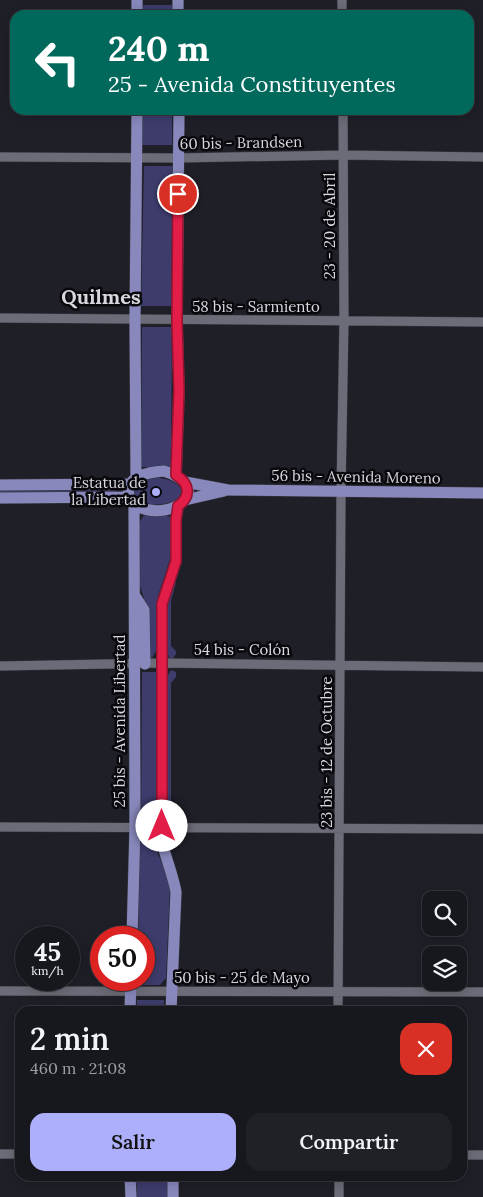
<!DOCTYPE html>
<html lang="es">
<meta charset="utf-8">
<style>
:root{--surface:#17171e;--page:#202027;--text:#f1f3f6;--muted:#9e9fa4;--line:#36363c;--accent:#adaffb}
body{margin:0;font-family:Lora,serif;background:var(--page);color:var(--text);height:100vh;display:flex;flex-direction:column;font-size:19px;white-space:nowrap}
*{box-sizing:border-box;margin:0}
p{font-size:16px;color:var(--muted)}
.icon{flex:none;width:28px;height:28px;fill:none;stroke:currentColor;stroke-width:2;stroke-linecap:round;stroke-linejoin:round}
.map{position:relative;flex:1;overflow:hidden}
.drawer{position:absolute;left:15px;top:1006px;width:452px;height:175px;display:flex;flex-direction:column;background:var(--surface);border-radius:15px;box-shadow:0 2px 12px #0003,0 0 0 1px var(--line)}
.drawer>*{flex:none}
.top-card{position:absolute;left:10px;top:10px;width:464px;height:105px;border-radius:15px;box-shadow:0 2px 12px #0003,0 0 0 1px var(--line);background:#00695c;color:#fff;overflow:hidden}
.tools{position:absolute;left:422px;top:891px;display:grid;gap:10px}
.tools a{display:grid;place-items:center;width:45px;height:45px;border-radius:10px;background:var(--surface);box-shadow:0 2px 12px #0003,0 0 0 1px var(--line);font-size:25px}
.speed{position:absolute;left:15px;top:926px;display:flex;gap:10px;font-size:25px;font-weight:700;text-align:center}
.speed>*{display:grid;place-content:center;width:65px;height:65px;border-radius:50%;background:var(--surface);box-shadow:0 2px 12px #0003,0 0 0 1px var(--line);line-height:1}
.speed small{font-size:12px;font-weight:400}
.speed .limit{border:8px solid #d22;background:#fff;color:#111}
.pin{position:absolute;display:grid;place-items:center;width:42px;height:42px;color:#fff;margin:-21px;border:2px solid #fff;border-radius:50%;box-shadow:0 1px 5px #0007}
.me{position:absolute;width:55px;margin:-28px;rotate:0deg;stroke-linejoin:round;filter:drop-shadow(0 0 4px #0008)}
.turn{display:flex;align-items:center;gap:18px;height:105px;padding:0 15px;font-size:22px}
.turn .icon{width:65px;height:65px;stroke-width:2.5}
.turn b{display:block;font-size:35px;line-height:42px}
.round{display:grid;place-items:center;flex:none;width:52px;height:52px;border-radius:15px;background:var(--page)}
.headline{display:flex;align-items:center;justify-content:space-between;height:85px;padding:0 15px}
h1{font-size:30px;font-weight:600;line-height:38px}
.primary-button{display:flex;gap:10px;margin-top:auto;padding:10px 15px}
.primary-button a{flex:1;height:58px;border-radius:15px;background:var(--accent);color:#111;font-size:20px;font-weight:600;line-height:58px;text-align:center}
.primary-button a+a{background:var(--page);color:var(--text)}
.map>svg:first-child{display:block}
.green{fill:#3d3c6c}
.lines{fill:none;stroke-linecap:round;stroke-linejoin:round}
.minor-casing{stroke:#3a3a42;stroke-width:10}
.major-casing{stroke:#3a3a42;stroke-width:12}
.minor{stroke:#6c6c78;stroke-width:9}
.major{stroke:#8888bc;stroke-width:11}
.route-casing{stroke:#92132f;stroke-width:12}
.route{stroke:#e11d48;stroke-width:9}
.poi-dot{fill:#adaffb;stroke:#09090d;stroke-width:2}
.labels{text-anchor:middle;stroke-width:5;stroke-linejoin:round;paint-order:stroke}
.street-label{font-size:15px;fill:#d7d7dd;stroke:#09090d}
.poi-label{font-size:15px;fill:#d7d7dd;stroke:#09090d;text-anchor:end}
.district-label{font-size:20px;font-weight:bold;fill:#d7d7dd;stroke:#09090d}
</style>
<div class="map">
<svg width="483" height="1197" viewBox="0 0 483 1197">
<rect width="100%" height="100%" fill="#1f1f28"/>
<!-- green -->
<path class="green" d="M142,5H172V15H142Z
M142,110H172V145H142Z
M144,166H174L171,306H141Z
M142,327H172L171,467H141Z
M160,478C170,480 176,481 182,490C180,505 154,507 141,502C132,498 129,486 140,481C146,478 153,478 160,478Z
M116,488V492L0,493V489Z
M144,515H166L170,517L171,520L170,559L159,593L156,610V651L152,658L149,657L147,608L140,586L139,523Z
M174,581L176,582L171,601V646L176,651V654L173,658H169L168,654V606Z
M171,670L176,672V677L171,683V809L177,815V818L171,821L168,815V675Z
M142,672H157L156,819H141Z
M146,833H150L157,839L158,854L168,877L170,888L166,978L160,985H143L139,983L138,980H144V938L138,937L140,841Z
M137,1000H164V1011H137Z
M136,1176H167L168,1197H137Z"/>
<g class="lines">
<!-- minor casing -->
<g class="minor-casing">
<path id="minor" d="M342,0V15
M0,157L179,158L343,155L483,157
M0,318L483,322
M0,666L163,663L483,667
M0,827L483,829
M0,991L483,992
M338,1011L341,492L344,320L343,110
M0,1154H20
M462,1155H483
M339,1176V1197"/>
</g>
<!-- major casing -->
<g class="major-casing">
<path id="major" d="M137,0V15
M178,0V15
M164,471C216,488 172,522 139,507C134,505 130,501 129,496C124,476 150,472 164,471Z
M176,475L179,390L177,321L179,110
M136,478L135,320L137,110
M185,482L228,490L483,493
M0,485L130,484
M0,498L129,497
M185,500L224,491
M135,596L144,610L145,664
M132,938L135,827L134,504
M130,1011L131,980
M171,1011L176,892C173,875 166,859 162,842V604L176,561V520L178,506
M130,1176L131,1197
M173,1176V1197"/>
</g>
<!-- minor -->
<use href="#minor" class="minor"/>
<!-- major -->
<use href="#major" class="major"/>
</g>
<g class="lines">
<!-- route casing -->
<g class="route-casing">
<path id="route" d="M162,826V604L176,561V520L178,506C192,496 189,483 176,475L179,390L177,321L178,194"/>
</g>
<!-- route -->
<use href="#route" class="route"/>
</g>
<!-- markers -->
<circle class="poi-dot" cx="156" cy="492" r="5"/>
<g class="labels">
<!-- street labels -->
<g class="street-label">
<text transform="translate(241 143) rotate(-1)" y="5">60 bis - Brandsen</text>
<text transform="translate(330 226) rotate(-90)" y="5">23 - 20 de Abril</text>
<text x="256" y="312">58 bis - Sarmiento</text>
<text transform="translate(356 477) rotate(1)" y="5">56 bis - Avenida Moreno</text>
<text x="242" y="655">54 bis - Colón</text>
<text transform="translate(120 721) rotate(-90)" y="5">25 bis - Avenida Libertad</text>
<text transform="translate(327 752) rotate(-90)" y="5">23 bis - 12 de Octubre</text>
<text x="242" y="983">50 bis - 25 de Mayo</text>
</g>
<!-- poi labels -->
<g class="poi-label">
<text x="146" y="488">Estatua de<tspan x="146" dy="17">la Libertad</tspan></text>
</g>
<!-- district labels -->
<g class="district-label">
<text x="101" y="304">Quilmes</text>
</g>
</g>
</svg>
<div class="tools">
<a><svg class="icon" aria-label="search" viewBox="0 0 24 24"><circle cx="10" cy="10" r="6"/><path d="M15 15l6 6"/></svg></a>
<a><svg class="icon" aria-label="layers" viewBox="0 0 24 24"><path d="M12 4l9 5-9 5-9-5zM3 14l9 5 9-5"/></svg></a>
</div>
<div class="speed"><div>45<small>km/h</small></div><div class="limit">50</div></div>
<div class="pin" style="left:178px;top:194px;background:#d93025"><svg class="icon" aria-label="arrive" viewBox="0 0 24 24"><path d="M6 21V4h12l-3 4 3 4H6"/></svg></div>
<svg class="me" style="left:162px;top:826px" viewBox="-20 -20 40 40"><circle r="19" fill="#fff"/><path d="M0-13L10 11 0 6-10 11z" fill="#e11d48"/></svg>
<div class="top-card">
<div class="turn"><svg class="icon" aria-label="left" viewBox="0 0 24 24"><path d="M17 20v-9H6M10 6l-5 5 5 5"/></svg><div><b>240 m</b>25 - Avenida Constituyentes</div></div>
</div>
<section class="drawer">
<div class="headline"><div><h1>2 min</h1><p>460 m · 21:08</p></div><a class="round" style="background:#d93025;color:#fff"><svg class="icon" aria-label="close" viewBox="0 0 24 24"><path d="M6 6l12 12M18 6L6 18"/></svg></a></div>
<div class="primary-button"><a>Salir</a><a>Compartir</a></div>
</section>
</div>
